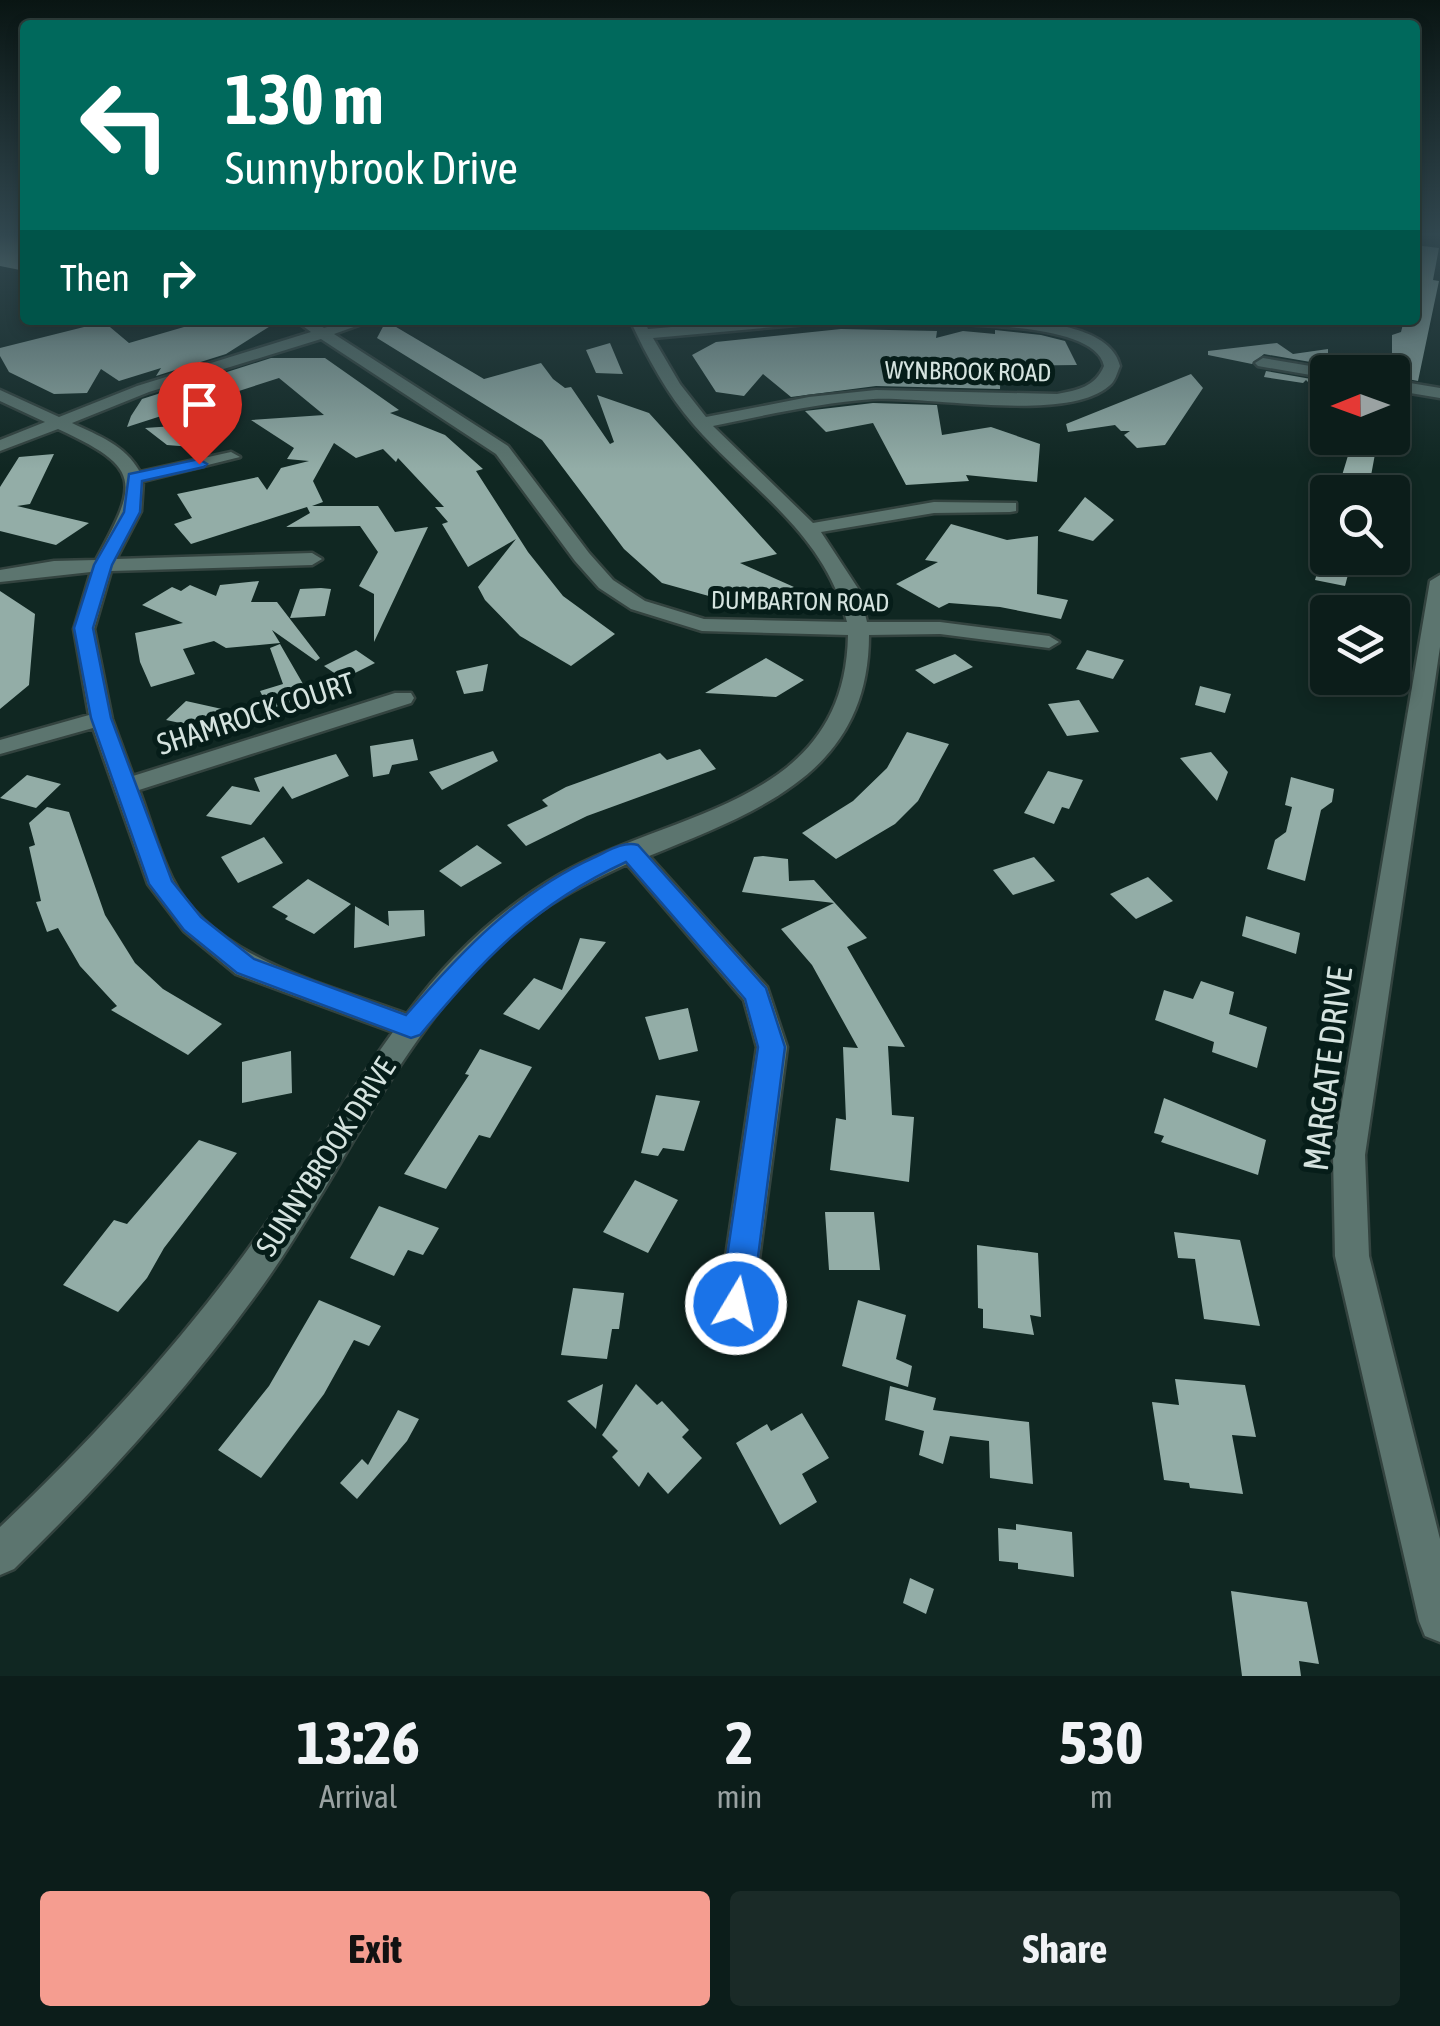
<!DOCTYPE html>
<style>
:root{--surface:#0c1d1a;--page:#1a2a27;--text:#f1f3f6;--muted:#9aa2a2;--line:#2c3b39;--accent:#f59d90}
body{margin:0;font-family:"Asap Condensed",sans-serif;background:var(--page);color:var(--text);height:100vh;display:flex;flex-direction:column;font-size:38px;white-space:nowrap}
*{box-sizing:border-box;margin:0}
p{font-size:32px;color:var(--muted)}
.icon{flex:none;width:55px;height:55px;fill:none;stroke:currentColor;stroke-width:2;stroke-linecap:round;stroke-linejoin:round}
.map{position:relative;height:1676px;overflow:hidden}
.sheet{display:flex;flex-direction:column;background:var(--surface);flex:1}
.sheet>*{flex:none}
.top-card{position:absolute;left:20px;top:20px;width:1400px;height:305px;border-radius:10px;box-shadow:0 5px 15px #0003,0 0 0 2px var(--line);background:#00695c;color:#fff;overflow:hidden}
.needle{width:65px;rotate:269deg}
.fabs{position:absolute;left:1310px;top:355px;display:grid;gap:20px}
.fabs a{display:grid;place-items:center;width:100px;height:100px;border-radius:10px;background:var(--surface);box-shadow:0 5px 15px #0003,0 0 0 2px var(--line);font-size:50px}
.pin{position:absolute;display:grid;place-items:center;width:85px;height:85px;color:#fff;margin:-102px -42px;border-radius:50% 50% 50% 0;rotate:-45deg;box-shadow:0 0 10px #0007}
.pin .icon{rotate:45deg}
.me{position:absolute;width:110px;margin:-55px;rotate:9deg;stroke-linejoin:round;filter:drop-shadow(0 0 8px #0008)}
.turn{display:flex;align-items:center;gap:35px;height:210px;padding:0 40px;font-size:45px}
.turn .icon{width:130px;height:130px;stroke-width:2.5}
.turn b{display:block;font-size:70px;line-height:85px}
.then{display:flex;align-items:center;height:95px;padding:0 40px;background:#0003;gap:20px;font-size:38px}
.eta{display:flex;justify-content:space-evenly;align-items:center;height:170px;text-align:center}
.eta b{font-size:60px;font-weight:700;line-height:70px}
.cta{display:flex;gap:20px;margin-top:auto;padding:20px 40px}
.cta a{flex:1;height:115px;border-radius:10px;background:var(--accent);color:#111;font-size:40px;font-weight:700;line-height:115px;text-align:center}
.cta a+a{background:var(--page);color:var(--text)}
.map>svg:first-child{display:block}
.building{fill:#93ada7}
.lines{fill:none;stroke-linecap:round;stroke-linejoin:round}
.street-casing{stroke:#33433f;stroke-width:5}
.street{fill:#5c756f;fill-rule:evenodd}
.route{fill:#1a73e8;stroke:#114b97;stroke-width:2.5}
.labels{text-anchor:middle;stroke-width:10;stroke-linejoin:round;paint-order:stroke}
.far-street-label{font-size:25px;fill:#d5e3df;stroke:#061d19}
.street-label{font-size:30px;fill:#d5e3df;stroke:#061d19}
.near-street-label{font-size:35px;fill:#d5e3df;stroke:#061d19}
</style>
<div class="map">
<svg width="1440" height="1676" viewBox="0 0 1440 1676">
<rect width="100%" height="100%" fill="#102722"/>
<!-- building -->
<path class="building" d="M0,235H25V271L0,266Z
M1415,245L1439,248L1433,280L1439,281L1418,381L1392,376V335L1401,332L1404,320H1415Z
M208,320H280L226,354L156,376L161,368L119,381L101,369L87,393L54,394L9,372L0,356V348L104,322L129,343Z
M386,321L484,379L541,363L553,379L565,388L571,387L610,444L614,442L597,395L649,413L777,554L740,563L794,587L773,602L749,591L741,597L723,591L716,598L662,583L624,549L542,440L377,338Z
M841,329L937,331L936,338L963,331L995,334V330L1041,335L1065,341L1077,365L1007,366L1001,361L1000,389L876,386L791,397L763,374L744,396L716,392L692,355L716,342Z
M610,343L623,374L596,373L586,350Z
M1277,343L1293,354L1328,349V365L1264,354L1252,364L1208,355V351Z
M271,358H325L399,410L390,413L445,435L483,469L476,471L528,552L563,596L615,634L571,666L520,636L485,600L478,587L516,539L468,567L442,524L448,522L435,507H444L398,458L396,462L383,449L356,458L334,443L313,481L323,502L312,506H378L395,532L428,527L374,642V594L359,586L378,552L360,526L286,527L310,513L307,507L191,544L174,524L192,518L177,494L258,477L267,490L281,468L309,461L287,459L294,448L251,420L324,415L279,378L127,427L131,416L142,399Z
M1266,371L1328,382V402L1306,380L1303,383L1264,377Z
M1191,374L1203,388L1165,445L1137,448L1124,435L1130,431H1121L1115,425L1068,432L1066,424Z
M873,403L937,405L942,435L991,427L1040,444L1037,482L966,475L969,481L906,485L873,423L826,432L805,411Z
M217,423L192,447L167,445L145,428Z
M1350,449L1375,454L1368,492H1337Z
M54,454L30,504L17,506L89,523L56,545L0,531V487L19,457Z
M1085,497L1114,520L1093,541L1058,531Z
M951,524L1007,540L1038,536L1037,594L1068,600L1061,619L1000,607L949,603L939,608L896,584L938,562L925,560Z
M1321,560L1350,567L1345,586L1315,580Z
M259,581L251,602H277L320,658L316,661L272,630L280,643L226,648L214,641L183,649L195,674L151,687L140,662L135,633L183,623L142,605L172,587L181,591L190,585L216,596L220,585Z
M321,588L331,589L325,616L290,618L300,589Z
M0,591L35,614L29,685L0,709Z
M280,644L310,696L269,709L260,691L283,684L270,648Z
M356,650L375,663L343,679L324,666Z
M1087,650L1124,660L1113,679L1076,669Z
M955,654L973,667L934,684L915,670Z
M766,658L804,680L776,697L705,693Z
M488,664L483,691L464,694L456,671Z
M1200,686L1231,694L1225,713L1195,705Z
M1079,700L1099,732L1067,736L1048,704Z
M186,701L222,709L204,728L166,720Z
M907,732L949,744L918,801L895,824L836,859L802,833L853,801L887,768Z
M413,739L418,760L392,765L389,774L373,777L370,746Z
M700,749L716,769L587,816L526,846L507,825L548,806L542,800L566,787L660,753L667,760Z
M493,751L498,761L442,790L429,772Z
M1211,752L1228,772L1217,801L1180,758Z
M336,754L349,776L292,799L283,786L251,825L206,816L232,786L260,792L254,778Z
M1048,771L1083,780L1069,809L1062,807L1054,824L1024,813Z
M27,775L61,784L36,808L0,798Z
M1291,777L1334,789L1332,802L1321,810L1305,881L1267,869L1275,840L1286,832L1292,807L1285,805Z
M47,807L69,812L105,915L135,963L163,989L222,1024L188,1055L111,1010L117,1006L80,966L58,928L47,932L36,902L41,901L29,847L35,845L29,823Z
M264,837L283,863L238,883L221,857Z
M477,845L502,863L461,887L439,871Z
M763,856L788,859L789,881L814,880L867,938L847,947L905,1047L888,1046L892,1115L914,1117L909,1182L830,1170L836,1118L846,1120L843,1047L858,1048L812,965L781,929L834,903L742,892L754,857Z
M1034,857L1055,881L1013,895L993,870Z
M1148,877L1173,901L1136,919L1110,894Z
M308,879L351,904L314,934L285,919L288,916L272,907Z
M355,906L389,926L388,911L424,910L425,936L354,948Z
M1246,916L1300,933L1296,954L1242,936Z
M580,938L606,942L539,1030L503,1014L534,978L562,990Z
M1201,981L1234,992L1229,1014L1267,1027L1257,1068L1212,1052L1214,1042L1155,1020L1164,990L1193,999Z
M688,1008L698,1051L659,1060L645,1017Z
M480,1049L532,1067L490,1138L479,1135L446,1189L404,1174L469,1075L465,1074Z
M291,1051L292,1093L242,1103V1062Z
M656,1095L700,1101L684,1151L663,1148L658,1156L641,1153Z
M1164,1098L1266,1140L1258,1175L1161,1142L1164,1136L1154,1133Z
M199,1140L237,1153L164,1248L147,1278L118,1312L63,1285L114,1220L127,1224Z
M635,1180L678,1200L648,1253L603,1232Z
M379,1206L439,1228L423,1255L408,1250L394,1276L350,1258Z
M825,1212H874L880,1270H829Z
M1174,1232L1240,1240L1260,1326L1204,1319L1195,1259L1178,1258Z
M977,1245L1038,1253L1041,1317L1030,1315L1034,1335L983,1328V1309L978,1308Z
M573,1288L624,1293L619,1329H612L607,1359L561,1355Z
M319,1300L381,1326L369,1346L354,1340L324,1394L261,1478L218,1450L269,1386Z
M858,1300L906,1315L896,1359L912,1366L908,1387L842,1366Z
M1175,1379L1245,1385L1256,1437L1232,1435L1243,1494L1190,1488L1189,1483L1164,1480L1152,1402L1179,1405Z
M603,1384L596,1429L567,1401Z
M636,1384L657,1405L662,1401L689,1430L682,1437L702,1458L668,1494L648,1472L639,1487L612,1457L618,1451L602,1435Z
M890,1386L936,1398L933,1410L1029,1422L1033,1484L990,1478L989,1441L950,1436L943,1464L919,1455L924,1431L885,1420Z
M398,1410L419,1419L407,1441L357,1499L340,1483L362,1459L368,1465Z
M802,1413L829,1458L802,1474L817,1502L780,1525L736,1443L767,1424L771,1431Z
M1016,1524L1072,1532L1074,1577L1018,1569V1563L999,1561L998,1528L1016,1530Z
M910,1578L934,1589L926,1614L903,1603Z
M1231,1591L1307,1602L1319,1664L1299,1661L1301,1676H1242Z"/>
<g class="lines">
<!-- street casing -->
<g class="street-casing">
<path id="street" d="M295,320H312L324,328L351,320H373L334,334L508,446L589,553L613,580L645,601L704,619L847,622C824,532 752,491 694,425C667,394 647,357 630,320H644L648,329L757,320H814L807,324L653,338L680,384L706,417L809,397L876,390L1057,394C1078,390 1095,387 1104,366C1097,327 992,326 960,324L953,320C993,320 1108,314 1120,366C1117,373 1115,382 1109,386C1067,423 929,396 873,399C819,403 766,415 713,426L813,523L934,502L1016,503V511L1010,512L934,513L821,532L859,590L867,622H940L1049,636L1059,642L1049,648L940,634L869,635C869,773 758,811 649,856L767,987L787,1047L753,1304L748,1316L736,1321L724,1316L719,1304L757,1047L744,1000L627,864C597,878 568,892 541,911C413,1001 351,1162 263,1285C189,1388 104,1481 14,1569L0,1575V1527C99,1433 193,1330 271,1217C313,1157 349,1092 393,1032L236,974L184,931L148,884L93,728L0,754V740L89,715L74,629L91,572L0,582V570L54,561L96,560C139,481 142,468 58,429L0,451V440L45,422L0,401V390L59,417L137,386L311,332ZM321,339L496,454L575,561L599,588L631,609L702,631L848,635C845,806 673,809 559,875C499,910 448,958 407,1014C329,985 212,959 172,878C158,850 150,819 139,790L411,703L414,698L411,693H395L133,776L112,719L94,629L111,571L312,565L322,559L312,553L116,559L141,511L143,481L240,457L231,452L140,472C125,445 99,436 72,423L149,392Z
M1263,358L1328,369L1335,372H1328V378L1258,366L1255,363Z
M1392,380L1440,388V398L1392,390Z
M1440,575V647L1365,1155L1369,1256L1440,1539V1642L1425,1636L1419,1621L1335,1256L1333,1155L1430,581Z"/>
</g>
<!-- street -->
<use href="#street" class="street"/>
</g>
<!-- sky -->
<linearGradient id="sky" x2="0" y2="1"><stop stop-color="#091513"/><stop offset="0.5" stop-color="#31474f"/><stop offset="1" stop-color="#31474f" stop-opacity="0"/></linearGradient>
<rect width="1440" height="469" fill="url(#sky)"/>
<!-- route -->
<path class="route" d="M199,459L207,464L204,467L142,481L140,512L112,565L93,628L111,718L172,881L201,917L254,959L406,1015C462,951 517,892 595,857C608,851 623,841 638,845L766,988L785,1047L752,1304L747,1315L736,1320L725,1315L720,1304L758,1047L745,999L626,862C533,905 485,958 420,1035L411,1038L237,973L184,930L149,884L91,718L74,628L94,565L124,512L129,474Z"/>
<g class="labels">
<!-- far-street labels -->
<g class="far-street-label">
<text transform="translate(968 371) rotate(1)" y="9">WYNBROOK ROAD</text>
<text transform="translate(800 601) rotate(1)" y="9">DUMBARTON ROAD</text>
</g>
<!-- street labels -->
<g class="street-label">
<text transform="translate(256 714) rotate(-18)" y="10">SHAMROCK COURT</text>
<text transform="translate(326 1157) rotate(-57)" y="10">SUNNYBROOK DRIVE</text>
</g>
<!-- near-street labels -->
<g class="near-street-label">
<text transform="translate(1328 1069) rotate(-83)" y="12">MARGATE DRIVE</text>
</g>
</g>
</svg>
<div class="fabs">
<a><svg class="needle" viewBox="-14 -14 28 28"><path d="M0-13l5 13h-10z" fill="#e53935"/><path d="M0 13l5-13h-10z" fill="#9aa2a2"/></svg></a>
<a><svg class="icon" aria-label="search" viewBox="0 0 24 24"><circle cx="10" cy="10" r="6"/><path d="M15 15l6 6"/></svg></a>
<a><svg class="icon" aria-label="layers" viewBox="0 0 24 24"><path d="M12 4l9 5-9 5-9-5zM3 14l9 5 9-5"/></svg></a>
</div>
<div class="pin" style="left:199px;top:464px;background:#d93025"><svg class="icon" aria-label="arrive" viewBox="0 0 24 24"><path d="M6 21V4h12l-3 4 3 4H6"/></svg></div>
<svg class="me" style="left:736px;top:1304px" viewBox="-20 -20 40 40"><circle r="17" fill="#1a73e8" stroke="#fff" stroke-width="3"/><path d="M0-11L8 9 0 5-8 9z" fill="#fff"/></svg>
<div class="top-card">
<div class="turn"><svg class="icon" aria-label="left" viewBox="0 0 24 24"><path d="M17 20v-9H6M10 6l-5 5 5 5"/></svg><div><b>130 m</b>Sunnybrook Drive</div></div>
<div class="then">Then<svg class="icon" aria-label="right" viewBox="0 0 24 24"><path d="M7 20v-9h11M14 6l5 5-5 5"/></svg></div>
</div>
</div>
<section class="sheet">
<div class="eta">
<div><b>13:26</b><p>Arrival</p></div>
<div><b>2</b><p>min</p></div>
<div><b>530</b><p>m</p></div>
</div>
<div class="cta"><a>Exit</a><a>Share</a></div>
</section>
